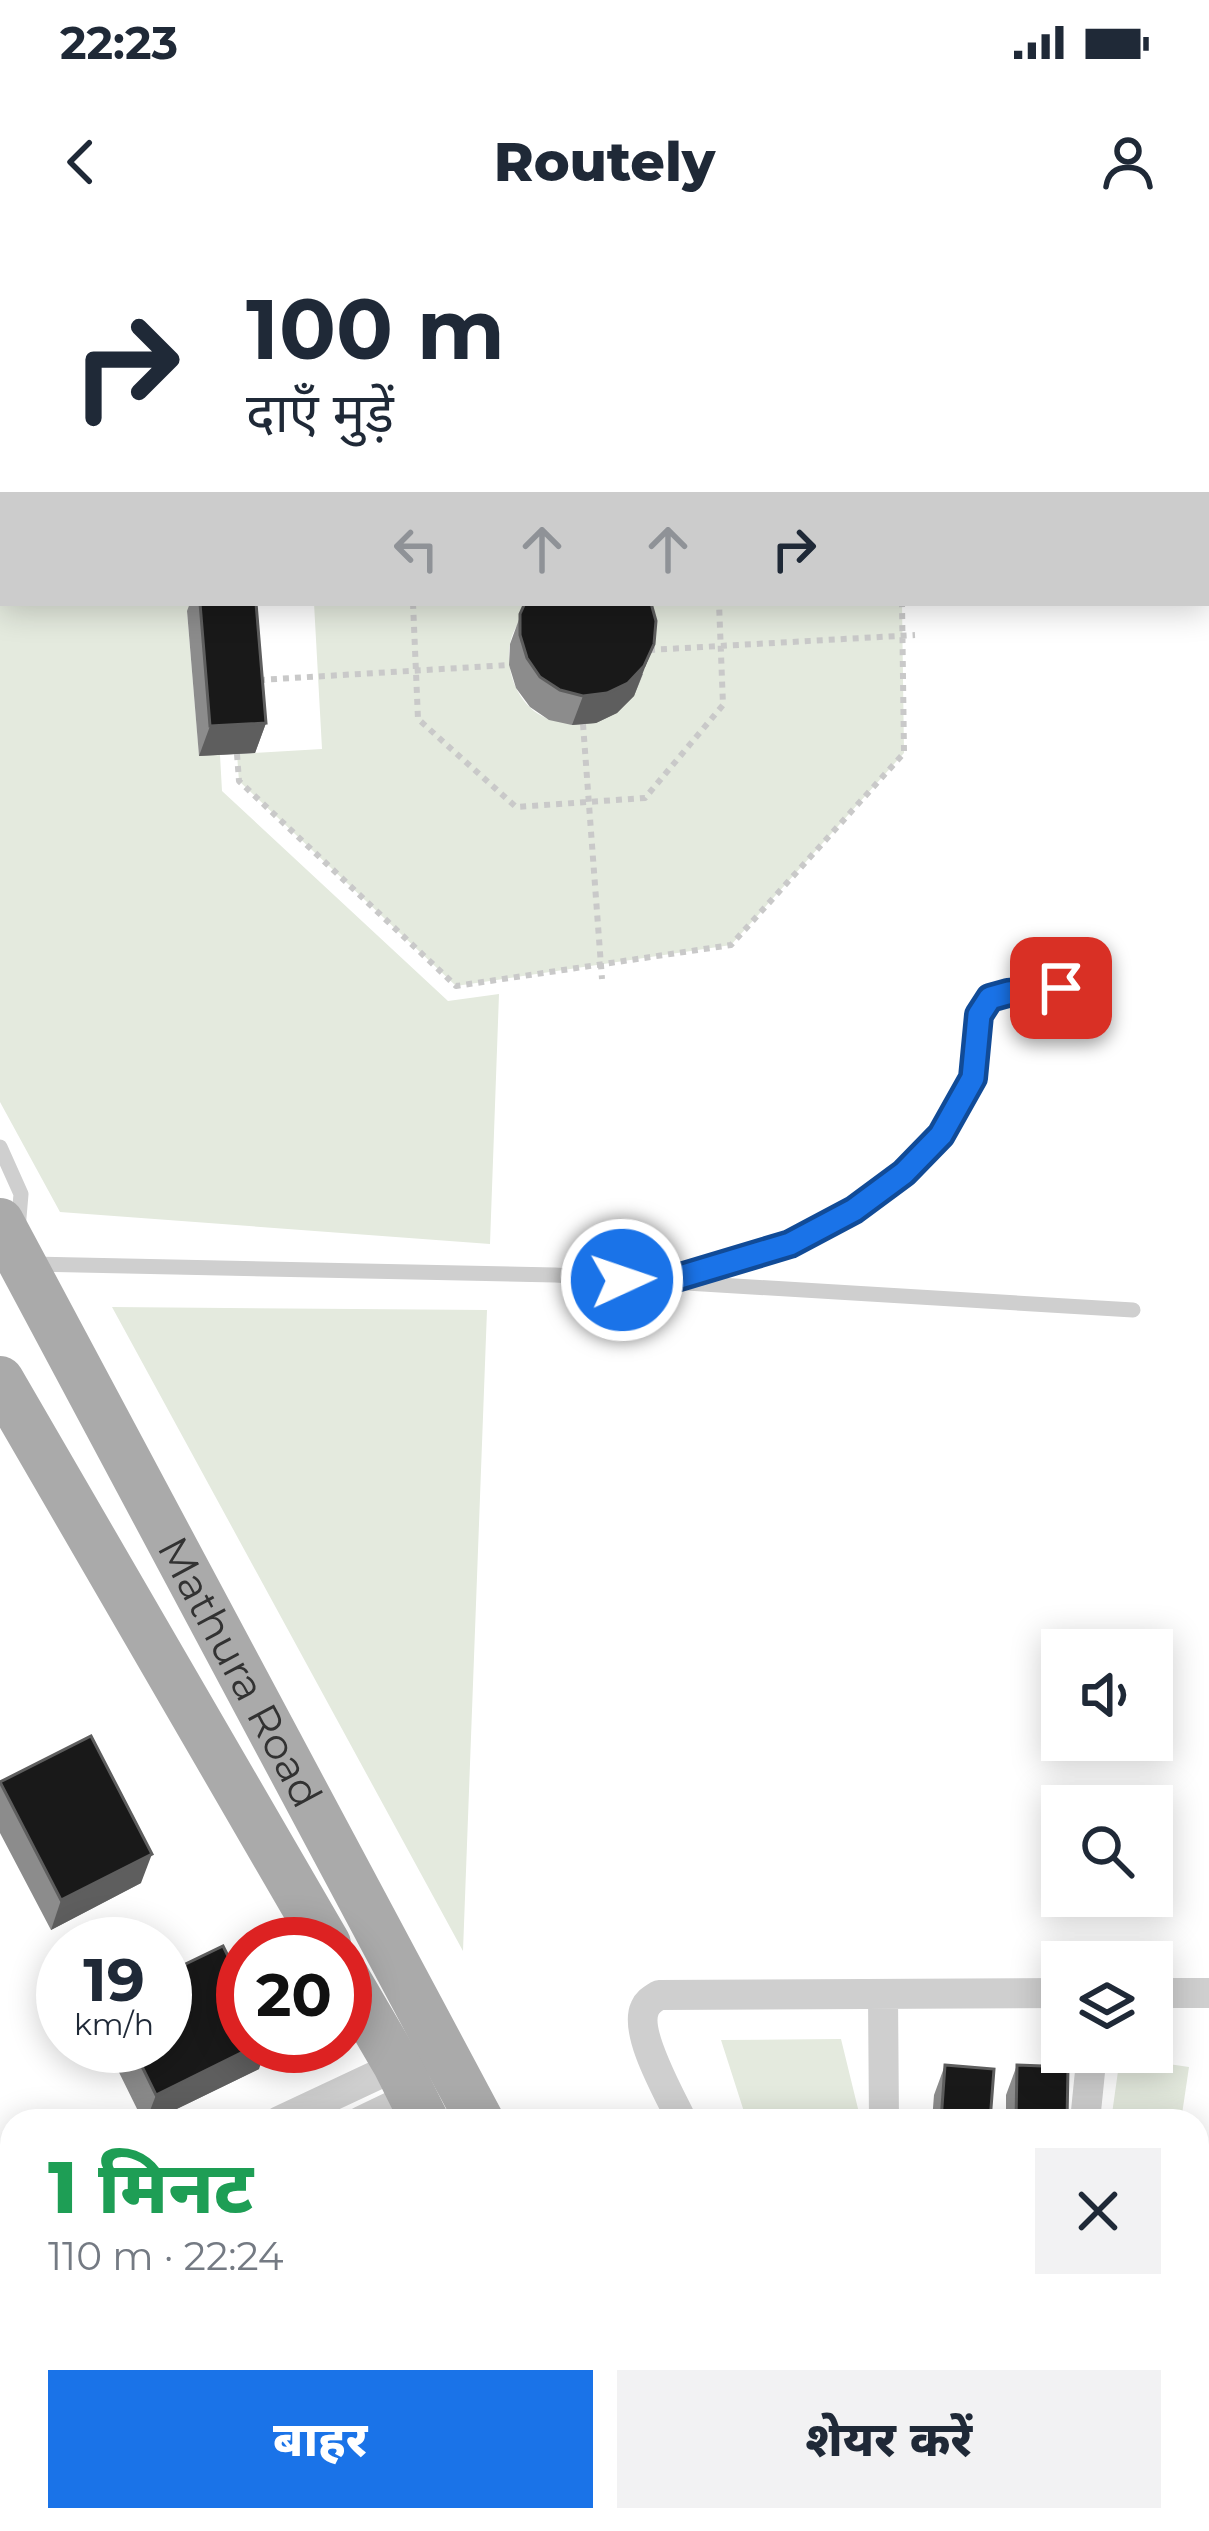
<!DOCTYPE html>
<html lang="hi">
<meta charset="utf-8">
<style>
:root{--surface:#fff;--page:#f2f2f3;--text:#1f2937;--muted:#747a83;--accent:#1a73e8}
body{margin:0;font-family:Montserrat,"Noto Sans Devanagari",sans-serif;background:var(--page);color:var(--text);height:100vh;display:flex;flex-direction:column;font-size:45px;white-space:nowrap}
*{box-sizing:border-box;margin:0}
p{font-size:39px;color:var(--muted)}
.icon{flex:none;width:66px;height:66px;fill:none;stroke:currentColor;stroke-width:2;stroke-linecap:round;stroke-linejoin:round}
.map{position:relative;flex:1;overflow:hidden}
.panel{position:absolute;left:0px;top:1869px;width:1209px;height:423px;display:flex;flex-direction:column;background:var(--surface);border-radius:36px 36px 0 0;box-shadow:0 6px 30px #0003}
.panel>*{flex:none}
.banner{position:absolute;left:0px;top:0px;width:1209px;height:366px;box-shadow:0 6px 30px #0003;background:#fff;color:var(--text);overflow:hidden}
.buttons{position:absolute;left:1041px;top:1389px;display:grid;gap:24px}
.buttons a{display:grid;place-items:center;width:132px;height:132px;border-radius:0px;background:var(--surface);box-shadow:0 6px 30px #0003;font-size:60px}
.speed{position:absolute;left:36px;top:1677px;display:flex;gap:24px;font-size:60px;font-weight:700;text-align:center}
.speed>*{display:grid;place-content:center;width:156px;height:156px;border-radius:50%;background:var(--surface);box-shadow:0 6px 30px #0003;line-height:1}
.speed small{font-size:30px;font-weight:400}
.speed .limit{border:18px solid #d22;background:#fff;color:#111}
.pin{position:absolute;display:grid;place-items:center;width:102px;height:102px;color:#fff;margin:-51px;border-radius:24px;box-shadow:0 6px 18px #0006}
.me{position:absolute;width:132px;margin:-66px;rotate:87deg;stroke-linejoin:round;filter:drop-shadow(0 0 9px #0008)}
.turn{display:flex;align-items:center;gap:42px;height:252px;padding:0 48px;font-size:54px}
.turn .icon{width:156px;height:156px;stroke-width:2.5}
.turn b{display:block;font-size:84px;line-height:102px}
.lanes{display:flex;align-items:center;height:114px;padding:0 48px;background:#0003;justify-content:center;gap:60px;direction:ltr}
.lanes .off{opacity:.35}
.round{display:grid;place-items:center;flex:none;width:126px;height:126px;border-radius:0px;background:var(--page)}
.head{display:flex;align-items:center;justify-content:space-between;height:204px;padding:0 48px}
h1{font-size:72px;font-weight:800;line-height:90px;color:#1e9e55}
.action{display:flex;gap:24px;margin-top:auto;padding:24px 48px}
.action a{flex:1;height:138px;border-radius:0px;background:var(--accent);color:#fff;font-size:48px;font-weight:800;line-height:138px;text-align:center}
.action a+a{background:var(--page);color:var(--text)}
.status{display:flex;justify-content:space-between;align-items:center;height:84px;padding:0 60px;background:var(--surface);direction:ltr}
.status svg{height:33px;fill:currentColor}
header{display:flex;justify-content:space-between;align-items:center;height:156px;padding:0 48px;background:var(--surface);font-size:54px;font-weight:800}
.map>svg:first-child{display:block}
.green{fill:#e4eade}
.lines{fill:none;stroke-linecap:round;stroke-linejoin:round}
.path{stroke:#c9c9c9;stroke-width:6;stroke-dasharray:6 6;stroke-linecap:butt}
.lane{stroke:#cfcfcf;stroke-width:15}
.street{stroke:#cfcfcf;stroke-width:30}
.primary{stroke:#aaa;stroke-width:48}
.wall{fill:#8c8c8c}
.shaded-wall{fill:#5e5e5e}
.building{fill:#191919;stroke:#5e5e5e;stroke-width:3}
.route-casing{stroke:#114b97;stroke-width:30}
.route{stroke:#1a73e8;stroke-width:21}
.labels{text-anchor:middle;stroke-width:12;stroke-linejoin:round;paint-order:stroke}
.street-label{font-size:42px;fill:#323232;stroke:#fff}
</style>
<div class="status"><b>22:23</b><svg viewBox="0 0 49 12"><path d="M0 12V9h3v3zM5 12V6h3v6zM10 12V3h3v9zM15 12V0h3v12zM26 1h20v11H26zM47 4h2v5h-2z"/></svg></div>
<header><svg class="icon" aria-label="back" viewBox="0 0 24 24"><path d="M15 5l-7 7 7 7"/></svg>Routely<svg class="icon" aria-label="person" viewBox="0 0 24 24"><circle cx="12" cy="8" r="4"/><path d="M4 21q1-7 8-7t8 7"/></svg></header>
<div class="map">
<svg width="1209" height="2291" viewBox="0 0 1209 2291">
<rect width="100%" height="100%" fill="#fff"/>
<!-- green -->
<path class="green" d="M0,0H1209V7L1206,3H3V363H210L187,372L199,515H220L222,551L448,761L499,754L490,1004L60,972L0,862Z
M314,363H537C531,370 522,377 518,384C497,415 514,470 552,480C558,481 564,481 571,481C612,484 627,471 643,434L616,363H902L904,513L731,705L456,746L239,541L237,514L322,509Z
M112,1067L487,1070L463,1711Z
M841,1799L861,1881H747L721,1800Z
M1120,1817L1189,1827L1181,1881H1111Z
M298,2280H488L493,2291H312Z"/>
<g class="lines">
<!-- path -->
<path class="path" d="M558,0V3
M721,0L780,3
M1046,3V0
M413,363L418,479L516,567L645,558L723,465L719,363
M649,410L915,395
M259,440L509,425
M583,484L602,739
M237,514L239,541L456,746L731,705L904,513L902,363"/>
<!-- lane -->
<path class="lane" d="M0,907L21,954L18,989
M32,1024L555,1035L1133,1070
M674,1039L790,1004L854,970L904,933L941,895L973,838L979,775L990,758L1008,753L1061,749
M688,2291L693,2280"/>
<!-- street -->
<path class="street" d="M1152,1753H1209
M883,1756L884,1881
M279,1881L409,1820
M361,1881L413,1856
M682,1881C671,1857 633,1793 645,1768C648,1761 653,1759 659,1755L1062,1753
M1085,1881L1092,1812
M0,1940L12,1972
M1197,1951L1209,1922
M1197,2085L1209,2092
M0,2239L12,2229
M1197,2241L1209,2242
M232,2280L247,2291
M838,2280L842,2291
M1105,2291L1112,2280"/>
<!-- primary -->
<g class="primary">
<path id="s1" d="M0,982L480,1881"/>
<path d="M0,1140L327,1704"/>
<path d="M345,1736L397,1825L425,1881"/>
<path d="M593,2280L597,2291"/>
<path d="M655,2280L659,2291"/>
</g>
</g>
<!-- wall -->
<path class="wall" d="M1204,0H1209V65H1206V3H1203Z
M190,363H256L266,483L255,513L199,516L187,371Z
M525,363L643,434L634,456L617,473L596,483L572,485L549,480L530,467L516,448L509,425L510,404Z
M0,1543L141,1643L51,1690L0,1593Z
M106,1806H165L259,1829L152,1881H143Z
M945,1825L990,1881H932L934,1855Z
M1017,1825L1067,1881H1006V1855Z
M1209,2030V2067L1198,2060Z
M886,2280H998L994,2291H889Z"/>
<!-- shaded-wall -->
<path class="shaded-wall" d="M1209,40V65H1206V48Z
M654,404L634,456L617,473L596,483L572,485L583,456Z
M266,483L255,513L199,516L210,486Z
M152,1614L141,1643L51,1690L61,1660Z
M255,1806H267L259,1829L152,1881H146L156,1855Z
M12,2073V2098L0,2103V2077Z
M12,2178V2203L0,2209V2184Z
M98,2280H110L102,2291H89Z
M968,2280H998L994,2291H929Z"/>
<!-- building -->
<path class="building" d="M200,363H256L266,483L210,486Z
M525,363H651L656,381L654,404L644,426L628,443L607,453L583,456L560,450L540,437L527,418L520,395V374Z
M91,1496L152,1614L61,1660L0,1542Z
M223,1706L243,1746V1806H255L156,1855L132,1806H165V1734Z
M945,1825L994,1829L990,1881H941Z
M1017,1825L1068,1827L1067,1881H1016Z
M4,1954L12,1976V2073L0,2077V1956Z
M12,2087V2178L0,2184V2093Z
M12,2273V2280H98L89,2291H0V2288Z
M121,2280H161L175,2291H112Z
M906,2280H968L929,2291H909Z"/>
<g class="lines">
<!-- route casing -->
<g class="route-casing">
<path id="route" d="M622,1040L660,1043L790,1004L854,970L904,933L941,895L973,838L979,775L990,758L1008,753L1061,748"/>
</g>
<!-- route -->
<use href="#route" class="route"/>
</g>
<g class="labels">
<!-- street labels -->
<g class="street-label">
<text dy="15" stroke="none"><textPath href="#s1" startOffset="510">Mathura Road</textPath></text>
</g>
</g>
</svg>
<div class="buttons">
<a><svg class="icon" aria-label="sound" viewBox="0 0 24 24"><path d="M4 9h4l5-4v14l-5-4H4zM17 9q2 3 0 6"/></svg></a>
<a><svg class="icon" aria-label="search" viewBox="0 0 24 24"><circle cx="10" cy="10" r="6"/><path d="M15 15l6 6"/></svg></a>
<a><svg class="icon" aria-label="layers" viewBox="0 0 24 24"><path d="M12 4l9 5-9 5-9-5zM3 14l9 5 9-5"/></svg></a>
</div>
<div class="speed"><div>19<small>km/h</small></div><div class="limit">20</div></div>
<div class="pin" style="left:1061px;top:748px;background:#d93025"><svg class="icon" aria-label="arrive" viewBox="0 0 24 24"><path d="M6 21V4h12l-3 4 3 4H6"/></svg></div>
<svg class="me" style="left:622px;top:1040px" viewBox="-20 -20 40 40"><circle r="17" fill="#1a73e8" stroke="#fff" stroke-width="3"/><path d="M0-11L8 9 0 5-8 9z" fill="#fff"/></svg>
<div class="banner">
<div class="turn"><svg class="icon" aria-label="right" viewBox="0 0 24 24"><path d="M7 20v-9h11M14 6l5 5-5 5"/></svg><div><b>100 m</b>दाएँ मुड़ें</div></div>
<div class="lanes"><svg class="icon off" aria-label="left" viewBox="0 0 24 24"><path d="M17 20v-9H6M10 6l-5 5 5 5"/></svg><svg class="icon off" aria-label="ahead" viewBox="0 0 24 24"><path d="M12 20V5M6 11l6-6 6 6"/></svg><svg class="icon off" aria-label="ahead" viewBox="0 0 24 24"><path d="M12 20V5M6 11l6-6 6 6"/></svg><svg class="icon" aria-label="right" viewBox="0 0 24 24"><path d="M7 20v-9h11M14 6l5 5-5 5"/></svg></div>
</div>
<section class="panel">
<div class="head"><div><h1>1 मिनट</h1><p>110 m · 22:24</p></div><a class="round"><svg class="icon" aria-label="close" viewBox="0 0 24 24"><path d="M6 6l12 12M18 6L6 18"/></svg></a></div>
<div class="action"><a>बाहर</a><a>शेयर करें</a></div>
</section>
</div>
